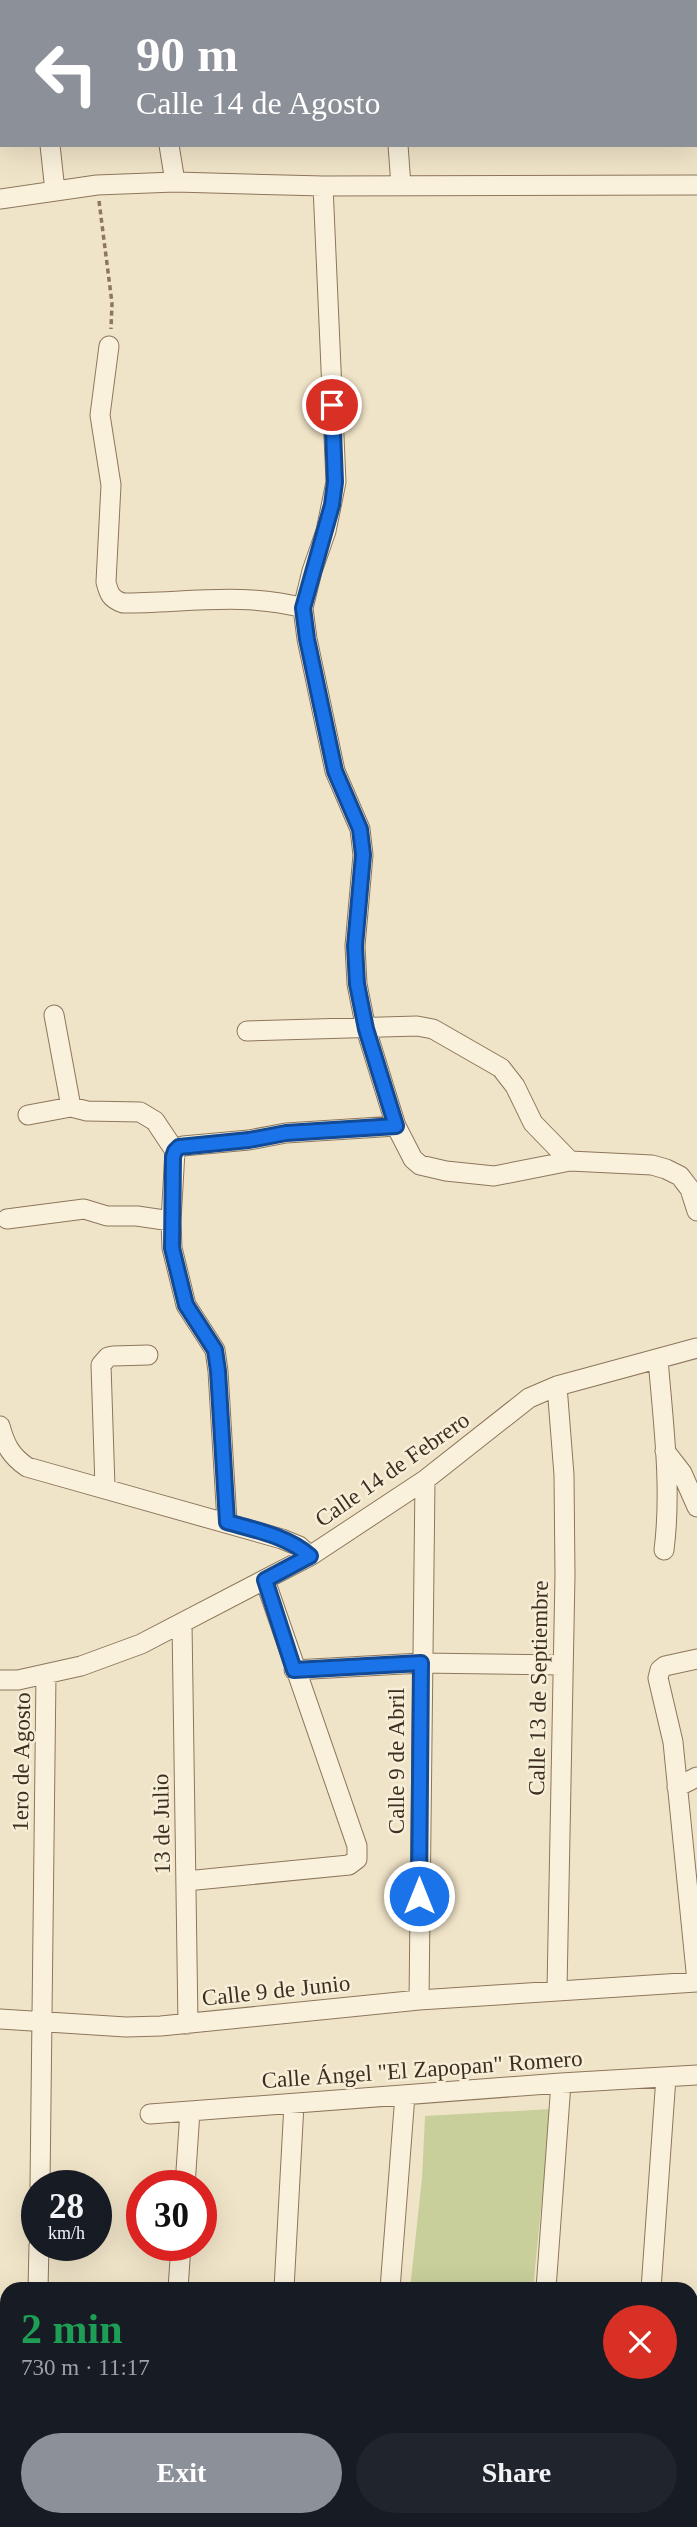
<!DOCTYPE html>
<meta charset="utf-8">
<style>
:root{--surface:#171b24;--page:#20242c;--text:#f1f3f6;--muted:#9ea1a6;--accent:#8c9099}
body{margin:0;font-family:Georgia,serif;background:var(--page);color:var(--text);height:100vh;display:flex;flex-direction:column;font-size:26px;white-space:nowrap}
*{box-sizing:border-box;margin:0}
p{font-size:23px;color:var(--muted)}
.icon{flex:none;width:38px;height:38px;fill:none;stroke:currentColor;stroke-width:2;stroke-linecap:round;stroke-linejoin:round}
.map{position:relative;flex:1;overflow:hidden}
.drawer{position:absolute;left:0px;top:2282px;width:698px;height:245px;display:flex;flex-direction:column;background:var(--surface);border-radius:21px 21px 0 0;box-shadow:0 7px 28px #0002}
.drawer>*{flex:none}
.guide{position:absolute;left:0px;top:0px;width:698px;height:147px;box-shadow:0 7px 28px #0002;background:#8c9099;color:#fff;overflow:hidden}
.speed{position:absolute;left:21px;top:2170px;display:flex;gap:14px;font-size:35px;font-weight:700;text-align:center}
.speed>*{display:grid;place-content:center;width:91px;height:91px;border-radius:50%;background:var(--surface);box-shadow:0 7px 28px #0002;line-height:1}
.speed small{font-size:18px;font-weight:400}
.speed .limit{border:10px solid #d22;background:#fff;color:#111}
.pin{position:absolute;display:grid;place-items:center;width:60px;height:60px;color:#fff;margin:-30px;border:4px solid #fff;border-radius:50%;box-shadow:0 2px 7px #0007}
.me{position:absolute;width:77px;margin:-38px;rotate:0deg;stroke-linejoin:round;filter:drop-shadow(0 0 5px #0008)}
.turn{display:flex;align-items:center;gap:24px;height:147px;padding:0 21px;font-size:32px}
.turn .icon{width:91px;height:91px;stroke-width:2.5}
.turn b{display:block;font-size:49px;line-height:60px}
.round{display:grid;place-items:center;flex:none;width:74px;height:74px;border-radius:37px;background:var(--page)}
.headline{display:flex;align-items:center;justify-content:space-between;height:119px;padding:0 21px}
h1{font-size:42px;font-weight:700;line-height:52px;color:#1e9e55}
.cta{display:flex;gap:14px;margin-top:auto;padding:14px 21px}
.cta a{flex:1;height:80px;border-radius:42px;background:var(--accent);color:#fff;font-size:28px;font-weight:700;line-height:80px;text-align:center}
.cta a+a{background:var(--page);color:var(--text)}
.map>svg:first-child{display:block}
.green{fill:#c9cf9b}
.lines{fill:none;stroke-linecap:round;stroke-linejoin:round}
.minor-casing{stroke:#8d765c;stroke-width:21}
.path{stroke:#8d765c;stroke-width:3.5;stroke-dasharray:5 3.5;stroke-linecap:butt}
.minor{stroke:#faf1dc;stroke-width:19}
.route-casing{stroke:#114b97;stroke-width:18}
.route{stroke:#1a73e8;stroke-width:12}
.labels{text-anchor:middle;stroke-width:5;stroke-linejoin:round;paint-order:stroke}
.street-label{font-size:23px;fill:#3d2e20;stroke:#f7eed8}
</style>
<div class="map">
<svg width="697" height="2527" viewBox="0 0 697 2527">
<rect width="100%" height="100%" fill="#f0e4c8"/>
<!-- green -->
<path class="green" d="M551,2109L533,2289H410L422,2178L425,2116Z
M427,2520H512V2527H427Z"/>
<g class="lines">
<!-- minor casing -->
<g class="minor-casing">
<path id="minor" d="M30,0L31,2
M152,0V2
M384,0V2
M50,145L55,191
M169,145L175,182
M398,145L401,186
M323,186L336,482L326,531L312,571L303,608L307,639L335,771L360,829L363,855L355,946L357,984L366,1029L396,1126L413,1159L420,1165L446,1171L494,1176L570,1161L652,1165L666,1169L680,1176L690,1189L697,1211
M0,199L97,185L175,182L323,186L697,185
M109,346L100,415L111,485L106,582C109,594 111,599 123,603C183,603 245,592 303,608
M54,1015L71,1107
M247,1031L417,1026L433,1029L501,1068L515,1086L533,1123L570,1161
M28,1115L71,1107L87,1111L140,1112L155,1121L175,1151L171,1221L172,1248L186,1305L215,1350L218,1371L227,1522
M175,1151L183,1146L249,1140L286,1133L396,1126
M7,1219L84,1209L107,1216H137L171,1221
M658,1359C663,1421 672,1487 664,1550
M557,1386L564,1475L565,1575L557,1990
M0,1426C5,1445 11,1456 27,1467L282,1539L299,1546L310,1556
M665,1451L682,1473L697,1507
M105,1487L101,1365L108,1357L113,1356L148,1355
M182,1623L188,2024
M697,1659L665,1666L660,1670L658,1678L673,1742L697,1981
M294,1670L421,1663L562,1665
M0,1680H18L81,1666L141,1644L310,1556L425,1480L529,1398L557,1386L697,1348
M677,1787L697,1777
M186,1881L349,1865L357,1859V1846L265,1580
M419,2000L425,1480
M0,2019L126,2027L161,2026L419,2000L697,1982
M150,2114L561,2083L697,2075
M40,2186L46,1674
M185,2186L190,2111
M38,2289L39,2245
M178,2289L181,2245
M284,2289L294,2104
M390,2289L405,2095
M546,2289L561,2083
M651,2289L666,2077
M0,2334L7,2335
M691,2422H697
M691,2446L697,2447
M26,2527V2520
M268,2527V2520
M372,2527L373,2520
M528,2527V2520
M632,2527L633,2520"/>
</g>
<!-- path -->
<path class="path" d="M99,201L112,303L111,329"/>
<!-- minor -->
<use href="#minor" class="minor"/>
</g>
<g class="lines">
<!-- route casing -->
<g class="route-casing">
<path id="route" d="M332,405L335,482L332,505L303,608L307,639L335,771L360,829L363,855L355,946L357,984L366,1029L396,1126L286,1133L249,1140L179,1147L175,1151L173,1157L172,1248L186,1305L215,1350L218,1371L227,1522C255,1530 287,1536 310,1556L265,1580L294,1670L421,1663L419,1896"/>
</g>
<!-- route -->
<use href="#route" class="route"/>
</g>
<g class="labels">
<!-- street labels -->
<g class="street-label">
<text transform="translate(392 1469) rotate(-35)" y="8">Calle 14 de Febrero</text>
<text transform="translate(538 1688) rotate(-89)" y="8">Calle 13 de Septiembre</text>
<text transform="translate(396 1761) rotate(-90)" y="8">Calle 9 de Abril</text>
<text transform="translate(21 1762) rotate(-89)" y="8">1ero de Agosto</text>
<text transform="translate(161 1824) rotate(-91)" y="8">13 de Julio</text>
<text transform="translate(276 1990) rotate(-6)" y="8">Calle 9 de Junio</text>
<text transform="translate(422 2069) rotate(-4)" y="8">Calle Ángel "El Zapopan" Romero</text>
</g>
</g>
</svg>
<div class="speed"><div>28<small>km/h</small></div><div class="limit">30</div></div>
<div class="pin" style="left:332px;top:405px;background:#d93025"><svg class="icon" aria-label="arrive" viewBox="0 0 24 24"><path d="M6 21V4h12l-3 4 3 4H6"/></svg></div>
<svg class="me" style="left:419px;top:1896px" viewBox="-20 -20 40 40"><circle r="17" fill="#1a73e8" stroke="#fff" stroke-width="3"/><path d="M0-11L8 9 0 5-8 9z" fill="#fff"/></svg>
<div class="guide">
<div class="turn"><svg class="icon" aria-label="left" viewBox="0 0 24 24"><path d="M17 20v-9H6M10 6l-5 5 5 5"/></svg><div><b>90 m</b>Calle 14 de Agosto</div></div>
</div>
<section class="drawer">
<div class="headline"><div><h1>2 min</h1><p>730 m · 11:17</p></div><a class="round" style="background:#d93025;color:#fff"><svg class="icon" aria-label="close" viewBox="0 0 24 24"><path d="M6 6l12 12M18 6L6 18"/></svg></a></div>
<div class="cta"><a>Exit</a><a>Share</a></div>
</section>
</div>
